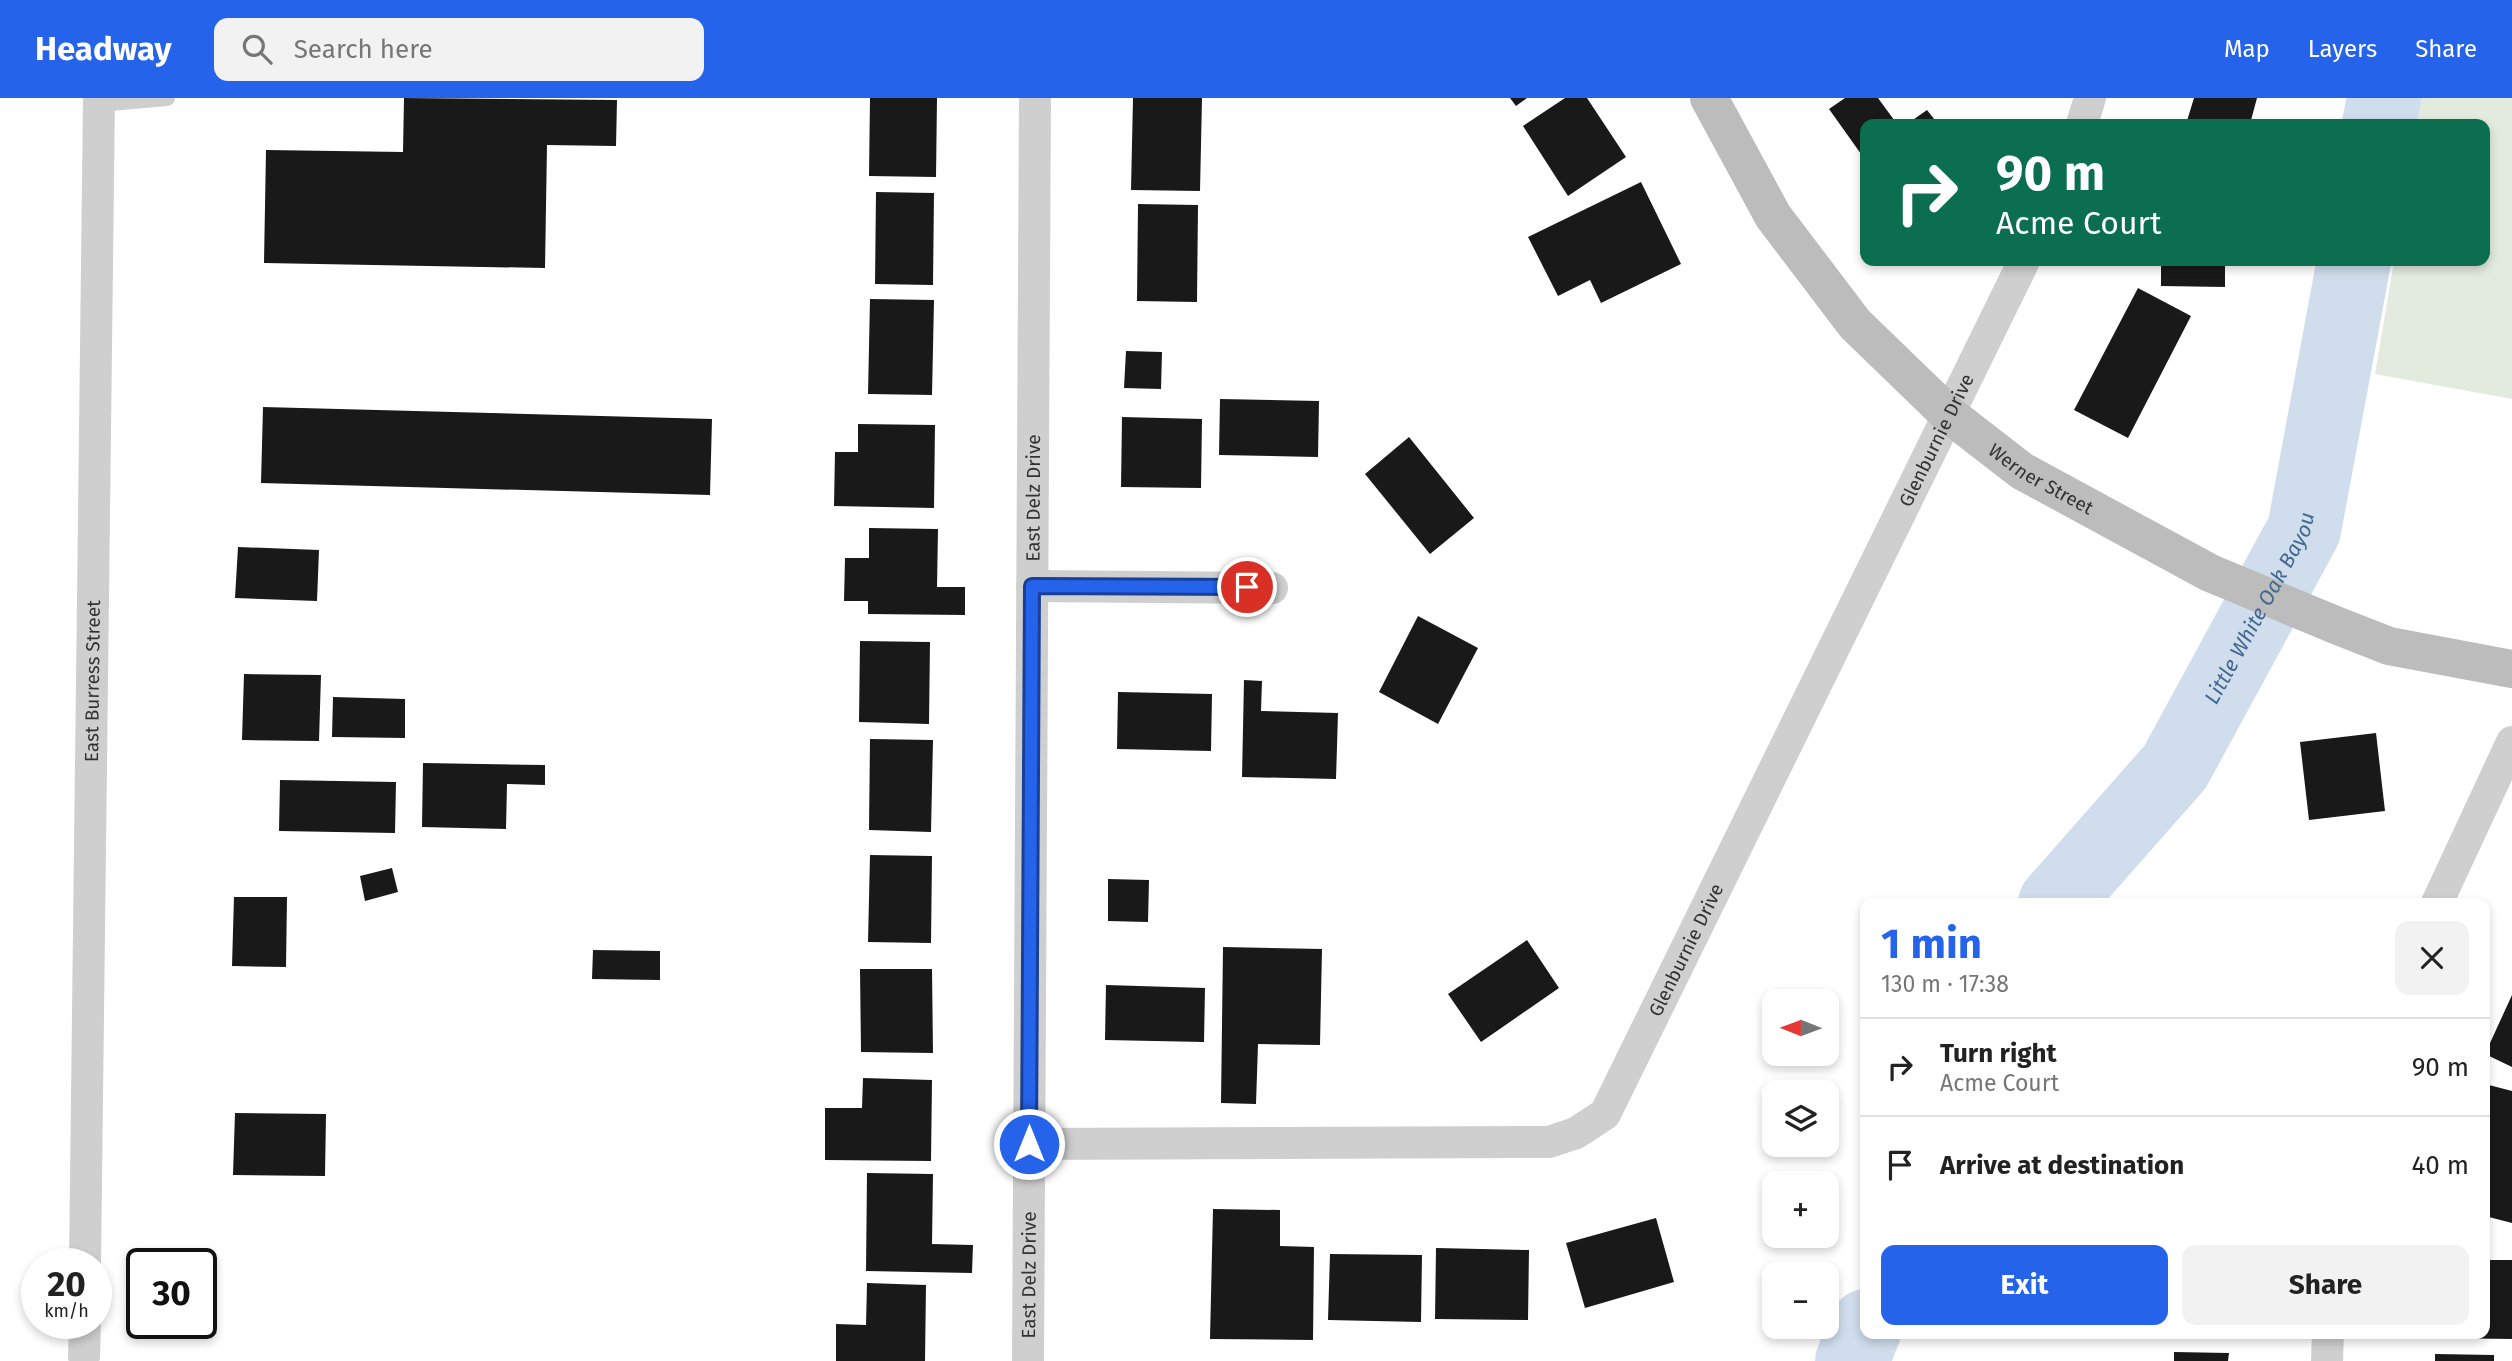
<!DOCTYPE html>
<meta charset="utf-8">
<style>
:root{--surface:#fff;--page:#f2f2f2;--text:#222;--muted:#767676;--line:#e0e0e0;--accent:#2563eb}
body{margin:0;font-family:"Fira Sans",sans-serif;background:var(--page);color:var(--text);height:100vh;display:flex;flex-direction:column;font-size:26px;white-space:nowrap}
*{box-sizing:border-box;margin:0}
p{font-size:23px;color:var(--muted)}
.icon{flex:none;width:38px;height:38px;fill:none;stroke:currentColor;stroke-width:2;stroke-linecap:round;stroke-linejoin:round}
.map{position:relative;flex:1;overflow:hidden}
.side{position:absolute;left:1860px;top:800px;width:630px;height:441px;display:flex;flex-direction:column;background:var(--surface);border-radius:14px;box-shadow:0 4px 10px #0003}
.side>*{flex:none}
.banner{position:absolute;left:1860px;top:21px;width:630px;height:147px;border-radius:14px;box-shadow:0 4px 10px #0003;background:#0b6e4f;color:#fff;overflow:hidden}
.needle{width:46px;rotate:271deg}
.fabs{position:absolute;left:1762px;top:891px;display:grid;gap:14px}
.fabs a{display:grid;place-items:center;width:77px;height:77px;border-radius:14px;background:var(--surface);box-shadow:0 4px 10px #0003;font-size:35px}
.speed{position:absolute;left:21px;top:1150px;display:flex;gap:14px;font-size:35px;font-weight:700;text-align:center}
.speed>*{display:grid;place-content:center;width:91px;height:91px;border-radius:50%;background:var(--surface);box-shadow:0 4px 10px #0003;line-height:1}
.speed small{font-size:18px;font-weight:400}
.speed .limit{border:4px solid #111;border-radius:10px;background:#fff;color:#111}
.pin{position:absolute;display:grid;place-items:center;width:60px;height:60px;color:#fff;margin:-30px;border:4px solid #fff;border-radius:50%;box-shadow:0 2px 7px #0007}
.me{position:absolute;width:77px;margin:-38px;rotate:0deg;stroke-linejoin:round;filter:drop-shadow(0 0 5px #0008)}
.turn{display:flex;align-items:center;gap:24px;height:147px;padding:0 21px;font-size:32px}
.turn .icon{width:91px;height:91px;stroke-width:2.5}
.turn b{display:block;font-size:49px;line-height:60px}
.round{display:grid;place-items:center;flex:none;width:74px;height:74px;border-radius:14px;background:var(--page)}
.headline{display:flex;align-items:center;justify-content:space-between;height:119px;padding:0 21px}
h1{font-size:42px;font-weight:700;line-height:52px;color:var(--accent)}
.action{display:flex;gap:14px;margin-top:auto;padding:14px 21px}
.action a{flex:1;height:80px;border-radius:14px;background:var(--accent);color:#fff;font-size:28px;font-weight:700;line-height:80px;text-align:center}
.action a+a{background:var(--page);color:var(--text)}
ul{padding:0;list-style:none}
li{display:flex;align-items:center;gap:21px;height:98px;padding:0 21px;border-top:2px solid var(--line)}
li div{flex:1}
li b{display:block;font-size:26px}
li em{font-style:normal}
header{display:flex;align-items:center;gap:42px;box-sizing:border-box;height:98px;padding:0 35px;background:var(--accent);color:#fff}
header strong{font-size:33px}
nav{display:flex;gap:38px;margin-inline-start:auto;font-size:24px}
.search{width:490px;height:63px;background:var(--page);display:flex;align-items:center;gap:18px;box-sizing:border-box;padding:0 24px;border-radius:14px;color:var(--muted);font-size:26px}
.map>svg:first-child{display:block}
.green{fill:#e3eade}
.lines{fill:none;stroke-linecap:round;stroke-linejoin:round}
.river{stroke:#cfddec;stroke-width:74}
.building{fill:#191919}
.lane{stroke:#cfcfcf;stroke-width:16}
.street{stroke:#cfcfcf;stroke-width:32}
.secondary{stroke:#bcbcbc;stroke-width:38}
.route-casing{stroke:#184099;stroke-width:18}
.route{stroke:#2563eb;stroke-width:12}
.labels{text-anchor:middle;stroke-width:7;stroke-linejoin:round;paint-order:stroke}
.street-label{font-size:19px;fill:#323232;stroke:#fff}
.water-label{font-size:21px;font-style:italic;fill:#436890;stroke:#fff}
</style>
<header>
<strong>Headway</strong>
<div class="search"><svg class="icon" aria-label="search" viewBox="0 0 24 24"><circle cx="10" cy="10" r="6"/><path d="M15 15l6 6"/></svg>Search here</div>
<nav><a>Map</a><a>Layers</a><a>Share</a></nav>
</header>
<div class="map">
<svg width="2512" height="1263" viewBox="0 0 2512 1263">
<rect width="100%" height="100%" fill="#fff"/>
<!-- green -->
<path class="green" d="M2420,0H2512V301L2375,276L2394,163H2485V26H2416Z"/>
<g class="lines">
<!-- river -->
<g class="river">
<path d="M2379,26L2384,0"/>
<path id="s1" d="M2055,805L2175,669L2304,432L2354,163"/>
<path d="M1852,1263L1866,1228"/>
</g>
</g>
<!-- building -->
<path class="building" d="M404,0L617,2L616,48L547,47L545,170L264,165L266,52L403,54Z
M870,0H937L936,79L869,78Z
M1133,0H1202L1200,93L1131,92Z
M1510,0H1527L1516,8Z
M1565,0H1587L1626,59L1568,98L1523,28Z
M1845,0H1878L1897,26H1866V63L1829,11Z
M2194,0H2257L2250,26H2186Z
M1927,12L1938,26H1907Z
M1641,84L1681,166L1601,205L1590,182L1558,198L1528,139Z
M876,94L934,95L933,187L875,186Z
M1138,106L1198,107L1197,204L1137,203Z
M2161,163H2225V189L2161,188Z
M2138,190L2191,218L2128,340L2074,312Z
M870,201L934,202L932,297L868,296Z
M1126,253L1162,254L1161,291L1124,290Z
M1220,301L1319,303L1318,359L1219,357Z
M263,309L712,321L710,397L261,385Z
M1122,319L1202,321L1201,390L1121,389Z
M858,326L935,327L934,410L834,408L835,354H858Z
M1409,339L1474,420L1430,456L1365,376Z
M869,430L938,431L937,489H965V517L868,516V503H844L845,460H869Z
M238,449L319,452L317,503L235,500Z
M1418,518L1478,550L1438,626L1379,594Z
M860,543L930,544L929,626L859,624Z
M244,576L321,577L319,643L242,642Z
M1244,582L1262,583L1261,613L1338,615L1336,681L1242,679Z
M1118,594L1212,596L1211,653L1117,651Z
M333,599L405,601V640L332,639Z
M2376,635L2385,713L2309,722L2300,644Z
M870,641L933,642L931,734L869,732Z
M423,665L545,667V687L507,686L506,731L422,729Z
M280,682L396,684L395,735L279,733Z
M870,757L932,758L931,845L868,844Z
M392,770L398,794L365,803L360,778Z
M1108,781L1149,782L1148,824L1108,823Z
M234,799H287L286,869L232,868Z
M1527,842L1559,890L1481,944L1448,896Z
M1223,849L1322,851L1320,947L1258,946L1256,1006L1221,1005Z
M593,852L660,853V882L592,881Z
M860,871H932L933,955L861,954Z
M1106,887L1205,890L1204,944L1105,942Z
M2512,897V969L2485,956Z
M863,980L932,982L931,1063L825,1062V1010H862Z
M2485,986L2512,993V1125L2485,1118Z
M235,1015L326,1016L325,1078L233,1077Z
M867,1075L933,1076L932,1146L973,1147L972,1175L866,1173Z
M1213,1111L1280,1112V1148L1314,1149L1313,1242L1210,1241Z
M1656,1120L1674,1184L1585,1210L1566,1145Z
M1436,1150L1529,1152L1528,1222L1435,1221Z
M1330,1156L1422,1157L1421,1224L1328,1222Z
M2485,1162H2512V1241L2433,1240V1236H2485Z
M867,1185L926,1187L925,1263H836V1226L866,1227Z
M2174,1254L2229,1255L2228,1263H2174Z
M2435,1256L2494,1257V1263H2435Z"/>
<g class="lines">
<!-- lane -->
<path class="lane" d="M99,6L167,0"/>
<!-- street -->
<g class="street">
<path d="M2082,26L2090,0"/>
<path d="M1032,488L1272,490"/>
<path d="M2437,805L2512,644"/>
<path id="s2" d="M1029,1046L1549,1044L1576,1035L1605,1016L2024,163"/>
<path id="s3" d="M85,1166L99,0"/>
<path d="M84,1258L85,1225"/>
<path id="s4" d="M1028,1263L1035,0"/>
<path d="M2327,1263L2328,1236"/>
</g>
<!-- secondary -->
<path class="secondary" id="s5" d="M1709,0L1773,118L1855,226L1947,315L2022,373L2210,475L2338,528L2389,548L2512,571"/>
</g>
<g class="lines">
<!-- route casing -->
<g class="route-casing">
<path id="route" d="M1029,1046L1032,488L1247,489"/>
</g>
<!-- route -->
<use href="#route" class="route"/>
</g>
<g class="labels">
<!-- street labels -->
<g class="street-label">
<text dy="7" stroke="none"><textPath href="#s2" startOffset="1334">Glenburnie Drive</textPath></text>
<text dy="7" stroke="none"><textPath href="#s5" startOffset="513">Werner Street</textPath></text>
<text dy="7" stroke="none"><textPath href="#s4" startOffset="863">East Delz Drive</textPath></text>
<text dy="7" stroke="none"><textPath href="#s3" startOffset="583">East Burress Street</textPath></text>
<text dy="7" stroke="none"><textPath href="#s2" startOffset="766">Glenburnie Drive</textPath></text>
<text dy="7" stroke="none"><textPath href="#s4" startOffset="86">East Delz Drive</textPath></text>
</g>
<!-- water labels -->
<g class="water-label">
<text dy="7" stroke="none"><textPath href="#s1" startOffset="362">Little White Oak Bayou</textPath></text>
</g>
</g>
</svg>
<div class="fabs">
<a><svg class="needle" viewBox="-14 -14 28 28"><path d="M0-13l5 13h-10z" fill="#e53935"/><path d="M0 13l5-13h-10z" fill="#767676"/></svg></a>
<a><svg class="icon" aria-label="layers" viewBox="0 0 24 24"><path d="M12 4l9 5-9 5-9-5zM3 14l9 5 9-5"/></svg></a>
<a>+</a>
<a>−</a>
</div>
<div class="speed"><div>20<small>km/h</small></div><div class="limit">30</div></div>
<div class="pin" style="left:1247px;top:489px;background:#d93025"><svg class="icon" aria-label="arrive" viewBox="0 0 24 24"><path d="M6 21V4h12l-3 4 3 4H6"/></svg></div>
<svg class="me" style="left:1029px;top:1046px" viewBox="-20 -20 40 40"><circle r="17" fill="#2563eb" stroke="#fff" stroke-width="3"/><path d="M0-11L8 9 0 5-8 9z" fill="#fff"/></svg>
<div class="banner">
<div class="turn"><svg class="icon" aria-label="right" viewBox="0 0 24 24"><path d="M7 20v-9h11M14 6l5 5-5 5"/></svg><div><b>90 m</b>Acme Court</div></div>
</div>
<section class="side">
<div class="headline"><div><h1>1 min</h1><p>130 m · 17:38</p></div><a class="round"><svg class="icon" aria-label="close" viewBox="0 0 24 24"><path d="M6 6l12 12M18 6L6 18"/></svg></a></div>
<ul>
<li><svg class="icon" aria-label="right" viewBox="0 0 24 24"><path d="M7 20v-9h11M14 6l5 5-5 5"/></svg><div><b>Turn right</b><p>Acme Court</p></div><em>90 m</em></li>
<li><svg class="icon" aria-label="arrive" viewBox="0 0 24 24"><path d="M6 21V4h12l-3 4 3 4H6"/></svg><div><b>Arrive at destination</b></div><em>40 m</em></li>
</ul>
<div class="action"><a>Exit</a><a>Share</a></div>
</section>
</div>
